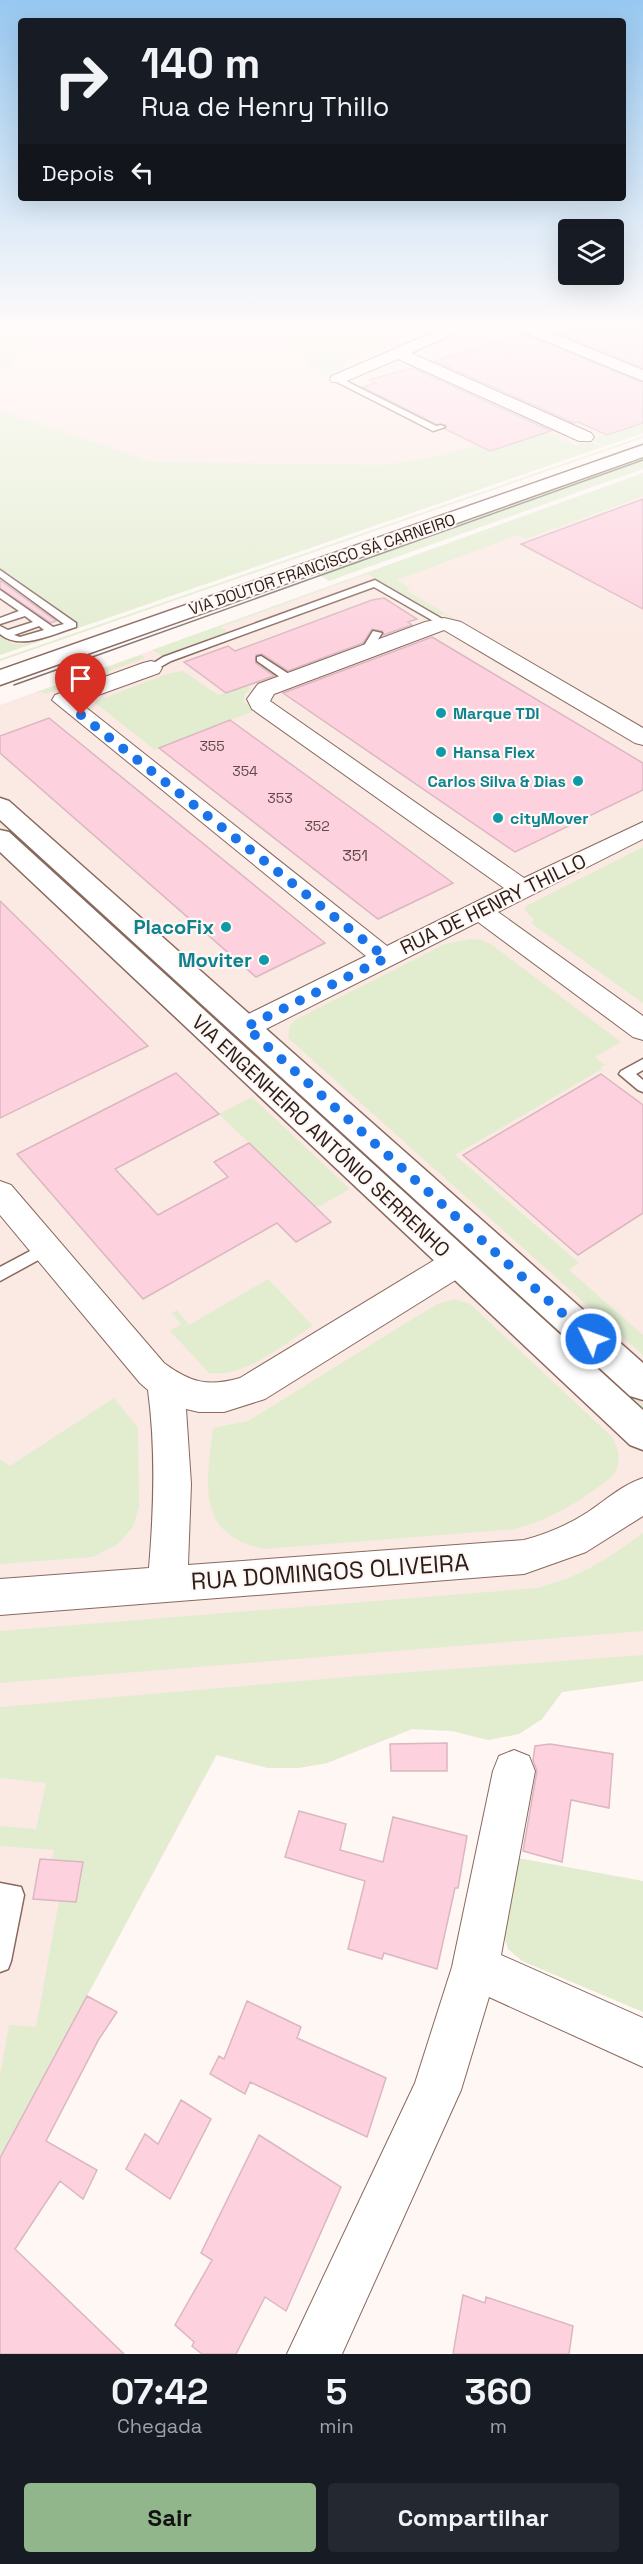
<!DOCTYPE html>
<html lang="pt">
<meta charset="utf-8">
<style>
:root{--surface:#171b24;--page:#242831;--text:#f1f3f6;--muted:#9ea1a6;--accent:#92b68c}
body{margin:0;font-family:"Space Grotesk",sans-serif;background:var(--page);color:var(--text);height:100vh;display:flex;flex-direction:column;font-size:22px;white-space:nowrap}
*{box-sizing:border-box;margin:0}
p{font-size:20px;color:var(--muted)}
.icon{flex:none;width:33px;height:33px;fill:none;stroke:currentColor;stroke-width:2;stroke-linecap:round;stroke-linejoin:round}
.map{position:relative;height:2354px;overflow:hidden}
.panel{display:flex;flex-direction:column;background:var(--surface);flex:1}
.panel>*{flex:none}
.top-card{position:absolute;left:18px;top:18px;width:608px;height:183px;border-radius:6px;box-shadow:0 6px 24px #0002;background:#171b24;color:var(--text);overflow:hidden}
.fabs{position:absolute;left:558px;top:219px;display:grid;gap:12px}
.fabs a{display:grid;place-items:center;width:66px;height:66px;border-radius:6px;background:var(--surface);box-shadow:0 6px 24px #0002;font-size:30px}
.pin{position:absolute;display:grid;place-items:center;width:51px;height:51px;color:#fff;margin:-62px -26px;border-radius:50% 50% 50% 0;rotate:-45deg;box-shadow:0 0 6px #0007}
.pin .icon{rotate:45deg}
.me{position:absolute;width:66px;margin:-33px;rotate:312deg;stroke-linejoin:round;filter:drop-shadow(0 0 4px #0008)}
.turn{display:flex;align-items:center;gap:21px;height:126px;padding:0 24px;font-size:27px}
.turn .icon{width:78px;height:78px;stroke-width:2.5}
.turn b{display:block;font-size:42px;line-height:51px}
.then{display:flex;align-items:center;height:57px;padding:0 24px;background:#0003;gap:12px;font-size:22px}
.eta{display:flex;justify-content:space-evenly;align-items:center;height:102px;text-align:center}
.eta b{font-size:36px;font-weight:700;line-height:42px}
.button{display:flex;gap:12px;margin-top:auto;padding:12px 24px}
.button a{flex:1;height:69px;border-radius:6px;background:var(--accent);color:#111;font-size:24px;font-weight:700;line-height:69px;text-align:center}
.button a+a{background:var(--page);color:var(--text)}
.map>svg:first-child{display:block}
.built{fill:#fbe9e3}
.green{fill:#e2edd0}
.building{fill:#fdd1de;stroke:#dbb7c1;stroke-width:1.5}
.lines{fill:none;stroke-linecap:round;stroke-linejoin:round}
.service-casing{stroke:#88695d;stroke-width:3}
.minor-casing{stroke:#88695d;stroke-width:2}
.secondary-casing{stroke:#88695d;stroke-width:3}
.service{fill:#fff;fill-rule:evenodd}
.minor{fill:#fff;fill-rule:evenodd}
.secondary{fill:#fff;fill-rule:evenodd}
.tram{stroke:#7e746f;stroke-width:1.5}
.route{stroke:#1a73e8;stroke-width:10;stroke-dasharray:0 18}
.culture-dot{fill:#0f9aa8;stroke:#fef7f4;stroke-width:2}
.labels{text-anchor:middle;stroke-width:4.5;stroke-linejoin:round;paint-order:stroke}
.far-number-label{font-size:14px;fill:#604b4a}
.far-street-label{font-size:16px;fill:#2b1e19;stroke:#fef7f4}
.far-culture-label{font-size:16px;font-weight:bold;fill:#0d838f;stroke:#fef7f4;text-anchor:start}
.number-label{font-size:16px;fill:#604b4a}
.street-label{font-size:20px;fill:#2b1e19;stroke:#fef7f4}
.culture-label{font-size:20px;font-weight:bold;fill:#0d838f;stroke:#fef7f4;text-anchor:end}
.near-street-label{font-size:24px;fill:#2b1e19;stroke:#fef7f4}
</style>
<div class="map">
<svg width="643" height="2354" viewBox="0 0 643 2354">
<rect width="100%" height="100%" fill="#fef7f4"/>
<!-- built -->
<path class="built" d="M0,325H643V433L0,655Z
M643,473V1681L562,1692L542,1719L519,1734L488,1740L452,1731L412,1729L327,1763L298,1768H268L217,1755L0,2158V705Z"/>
<!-- green -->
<path class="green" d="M0,325H160L49,328C27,340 18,358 0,373Z
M174,325H429L342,363L346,371L329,378L309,368L310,360L303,355H298L294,350L302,338L287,341L289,338L283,337L284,333L260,329L213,328L210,331L175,329Z
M0,411L154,462L385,465L449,454L477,445L490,451L547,432L576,446L589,441L602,447L0,655V635L12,644H24L73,627L77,624L7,572L0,570Z
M643,423V433L605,446L592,440Z
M643,436V438L0,661V659Z
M643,456V469L329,581L316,573L6,683L4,682Z
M643,473V496L526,539L518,535L397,580L410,588L406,590L643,730L444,614L439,615L367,574L221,627L228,632L163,656L152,650Z
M141,655L145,658L45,694L42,692L34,693Z
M183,671L218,695L247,685L251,688L245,694L244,702L254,711L155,750L94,702L167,674Z
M0,818L280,1074L276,1076L0,824Z
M643,847V1003L531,923L534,920L524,909L528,905Z
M470,939L483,940L492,945L621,1042L595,1057L605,1065L600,1067L602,1069L455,1155L579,1263L569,1270L643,1335V1355L288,1038L290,1025L295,1020L445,944Z
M289,1081L643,1404V1413L284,1084Z
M252,1097L350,1189L316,1208L219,1114Z
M268,1279L313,1326C283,1344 246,1378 209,1373L170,1331L181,1324L172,1313L177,1310L189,1325Z
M454,1299L470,1304L612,1437C618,1448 622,1460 615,1472C611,1479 601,1485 594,1490C568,1509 546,1520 515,1529L264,1549C194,1534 207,1483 213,1428L248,1421L437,1304Z
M114,1398L138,1428L139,1507L133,1527L117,1545L93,1557L0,1564V1459L10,1466Z
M643,1533V1631L0,1683V1631L537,1588C581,1577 607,1559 643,1533Z
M643,1655V1681L562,1692L542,1719L519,1734L488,1740L452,1731L412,1729L327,1763L298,1768H268L216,1755L0,2158V2076L9,2025L36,2027L59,1901L82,1862L52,1860L54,1850L0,1846V1826L36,1829L46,1783L0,1778V1707L359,1676Z
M518,1858L643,1881V2012L522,1961L508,1949L503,1933Z"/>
<!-- building -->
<path class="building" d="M556,325H643V368L545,328Z
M524,334L643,383V423L607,435L578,422L574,423L435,361Z
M412,368L551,431L490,451L445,429L446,425L436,424L363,387L376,383L369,380Z
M643,499V609L521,544Z
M0,580L56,621L51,623L0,588Z
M384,598L417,619L408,622L412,625L383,635L382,631L372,629L363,643L288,671L262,654L256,655V663L274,676L226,693L184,662L228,646L235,651L372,600Z
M432,637L643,763V790L515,852L283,693Z
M49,718L286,911L325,943L256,977L0,753V736Z
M230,720L372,823L453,883L378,919L159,748Z
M0,901L148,1046L0,1118Z
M176,1073L219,1114L115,1169L158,1215L228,1177L214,1162L249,1143L331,1222L296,1242L277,1223L143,1299L17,1154Z
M601,1074L643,1105V1213L578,1255L463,1155Z
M447,1743V1771H391L390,1744Z
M550,1744L613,1754L609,1808L571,1800L562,1862L523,1851L537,1771L533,1760L535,1746Z
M299,1811L346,1824L340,1850L383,1862L393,1817L467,1836L458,1888H455L437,1969L384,1953L382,1959L348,1949L365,1881L285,1857Z
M40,1859L83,1862L76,1902L33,1899Z
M87,1996L117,2012L99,2039L46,2141L97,2170L83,2199L60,2181L15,2249L124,2354H0V2158Z
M247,2001L301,2027L297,2038L386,2078L367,2137L250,2082L245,2094L210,2074L219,2056L224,2059Z
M181,2100L211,2119L170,2199L126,2169L145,2134L158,2144Z
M259,2135L341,2187L286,2311L265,2297L236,2354H202L192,2346L194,2342L175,2325L212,2260L201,2253Z
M463,2295L485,2303L486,2297L573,2326L569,2354H453Z"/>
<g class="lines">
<!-- service casing -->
<g class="service-casing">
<path id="service" d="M338,377L436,426L441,425L445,427L433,431L335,381L334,379Z
M0,570L76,623V627C52,634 21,651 0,634V626L8,630L33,622L25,616L0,624V618L19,611L0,598V590L53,627L64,624L0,577ZM39,626L44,630L20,637L14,635Z
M375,580L451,624L442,626L374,587L171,661L155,670L146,668L163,657Z
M373,631L382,633L369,654H361L360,652Z
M261,656L295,678V682H287L257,661V657Z
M643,1059V1070L636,1074L643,1080V1092L638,1090L619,1074L621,1071Z
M47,1242L53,1244L55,1248L53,1252L0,1281V1267Z
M0,1883L21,1887L24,1895L11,1961L8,1969L0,1972Z"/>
</g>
<!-- minor casing -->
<g class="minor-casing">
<path id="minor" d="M450,325H470L467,328L411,353L591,433L594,437L591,441H579L398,359L344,382H332L330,379L332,376Z
M511,325H532L643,370V381L514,328Z
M444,618L461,622L643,728V745L635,743L444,630L274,694L270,701L524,878L643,822V839L498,912L643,1016V1040L633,1037L478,922L256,1034L246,1037L236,1034L232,1027L236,1020L366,956L52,700L55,695L143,663L151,661L159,663L162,668L159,673L79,702L387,946L504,888L252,709L247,699L258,684L425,622Z
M0,1181L11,1185L164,1363C191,1383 208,1387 240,1378L446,1253L458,1249L470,1253L475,1262L470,1271L265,1399L224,1412H199L186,1409L191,1484L188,1565L524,1540C547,1534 568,1525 588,1512C606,1500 622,1485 643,1478V1516L586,1552L524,1574L0,1615V1579L149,1568C154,1508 156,1449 148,1390L140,1383L0,1215Z
M514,1750L529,1756L535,1771L501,1955L643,2018V2067L489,1997L461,2090L342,2354H287L415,2083L452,1967L493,1771L499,1756Z"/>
</g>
<!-- secondary casing -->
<g class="secondary-casing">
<path id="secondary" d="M643,445V457L0,685V670Z
M0,798L9,801L643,1363V1400L630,1396L0,820Z
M0,830L9,832L643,1410V1450L630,1445L0,852Z"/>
</g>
<!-- service -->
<use href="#service" class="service"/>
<!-- minor -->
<use href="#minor" class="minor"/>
<!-- secondary -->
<use href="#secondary" class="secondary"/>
<!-- tram -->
<path class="tram" d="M14,685L643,460"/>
</g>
<!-- sky -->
<linearGradient id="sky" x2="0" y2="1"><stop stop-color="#97c8f1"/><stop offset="0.5" stop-color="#fffbfa"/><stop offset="1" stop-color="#fffbfa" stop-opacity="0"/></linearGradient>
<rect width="643" height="654" fill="url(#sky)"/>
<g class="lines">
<!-- route -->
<path class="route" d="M81,715L386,958L246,1027L591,1339"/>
</g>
<!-- markers -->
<g class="culture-dot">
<circle cx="441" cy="713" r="6"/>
<circle cx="441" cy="752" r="6"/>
<circle cx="578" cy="781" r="6"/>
<circle cx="498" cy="818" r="6"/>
<circle cx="226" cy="927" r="6"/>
<circle cx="264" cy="960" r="6"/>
</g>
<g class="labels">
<!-- far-number labels -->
<g class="far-number-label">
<text x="212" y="751">355</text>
<text x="245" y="776">354</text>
<text x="280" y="803">353</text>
<text x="317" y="831">352</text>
</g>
<!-- far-street labels -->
<g class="far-street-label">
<text transform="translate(322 564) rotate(-19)" y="6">VIA DOUTOR FRANCISCO SÁ CARNEIRO</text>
</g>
<!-- far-culture labels -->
<g class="far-culture-label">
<text x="453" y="719">Marque TDI</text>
<text x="453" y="758">Hansa Flex</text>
<text x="566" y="787" text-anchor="end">Carlos Silva &amp; Dias</text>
<text x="510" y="824">cityMover</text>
</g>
<!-- number labels -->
<g class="number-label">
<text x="355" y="861">351</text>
</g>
<!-- street labels -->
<g class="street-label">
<text transform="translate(493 904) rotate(-26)" y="7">RUA DE HENRY THILLO</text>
<text transform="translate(321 1136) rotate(43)" y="7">VIA ENGENHEIRO ANTÓNIO SERRENHO</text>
</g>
<!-- culture labels -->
<g class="culture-label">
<text x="214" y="934">PlacoFix</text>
<text x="252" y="967">Moviter</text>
</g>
<!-- near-street labels -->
<g class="near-street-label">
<text transform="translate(330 1572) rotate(-4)" y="8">RUA DOMINGOS OLIVEIRA</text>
</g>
</g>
</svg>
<div class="fabs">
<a><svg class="icon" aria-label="layers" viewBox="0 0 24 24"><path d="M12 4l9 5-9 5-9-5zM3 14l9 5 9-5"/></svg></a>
</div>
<div class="pin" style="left:81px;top:715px;background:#d93025"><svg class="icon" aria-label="arrive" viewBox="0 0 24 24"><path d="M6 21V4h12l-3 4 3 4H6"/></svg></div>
<svg class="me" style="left:591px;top:1339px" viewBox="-20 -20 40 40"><circle r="17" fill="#1a73e8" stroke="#fff" stroke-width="3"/><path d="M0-11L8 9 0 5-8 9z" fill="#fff"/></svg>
<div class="top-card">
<div class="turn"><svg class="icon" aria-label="right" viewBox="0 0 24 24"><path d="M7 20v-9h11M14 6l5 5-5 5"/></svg><div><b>140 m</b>Rua de Henry Thillo</div></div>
<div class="then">Depois<svg class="icon" aria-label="left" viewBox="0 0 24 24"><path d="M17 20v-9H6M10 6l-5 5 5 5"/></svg></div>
</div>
</div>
<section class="panel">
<div class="eta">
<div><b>07:42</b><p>Chegada</p></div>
<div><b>5</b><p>min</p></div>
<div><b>360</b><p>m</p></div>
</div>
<div class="button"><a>Sair</a><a>Compartilhar</a></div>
</section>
